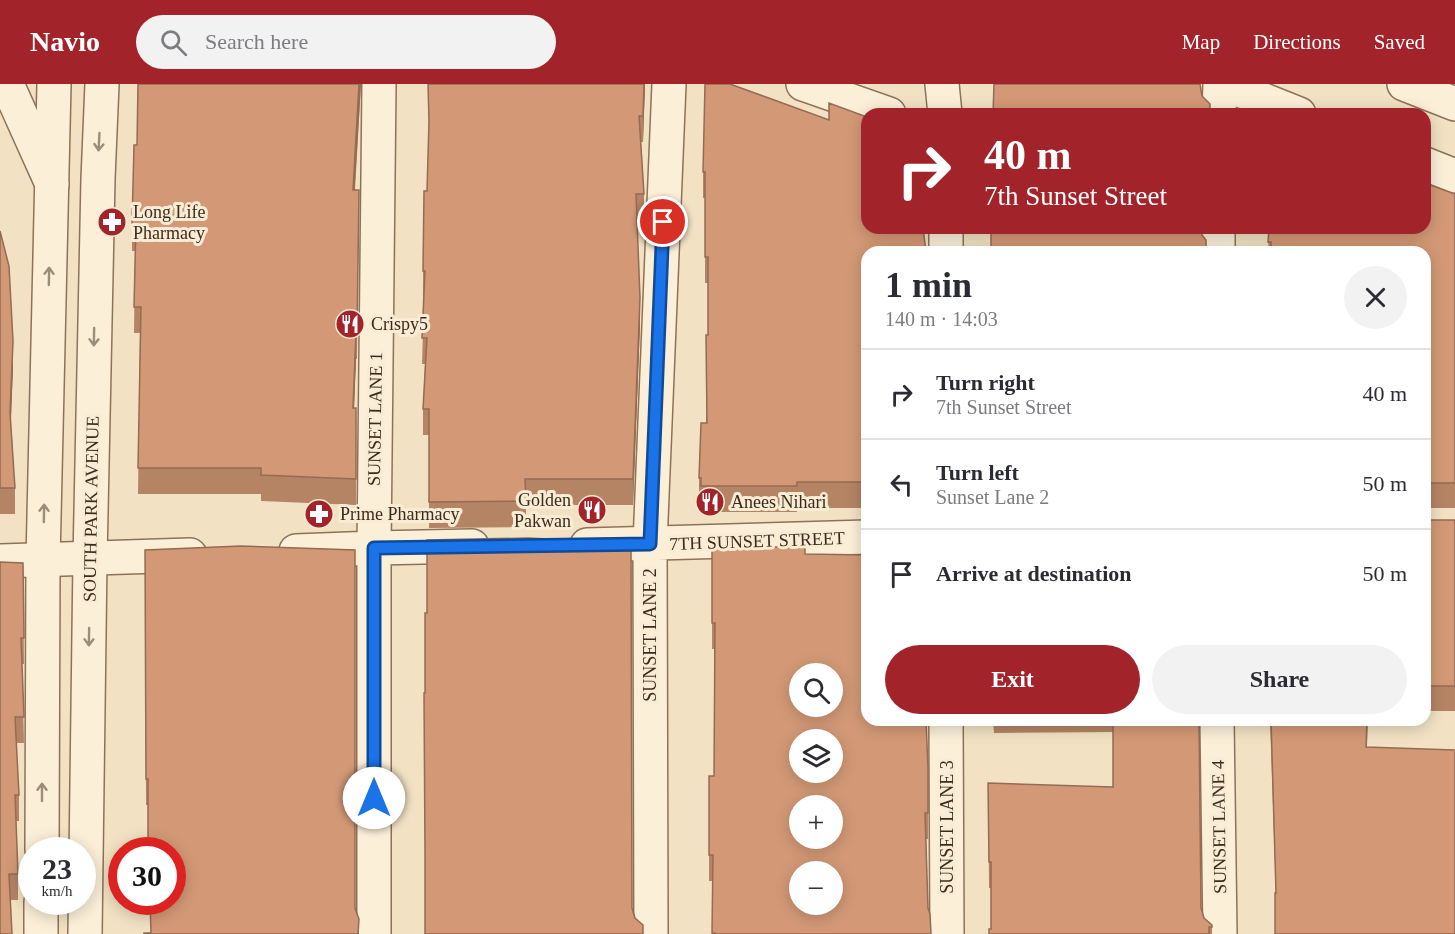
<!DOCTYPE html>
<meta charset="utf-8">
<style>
:root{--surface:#fff;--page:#f2f2f3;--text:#2b2b33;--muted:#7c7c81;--line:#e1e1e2;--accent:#a22329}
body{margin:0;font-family:"Times New Roman",serif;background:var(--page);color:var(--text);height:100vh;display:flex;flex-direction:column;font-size:22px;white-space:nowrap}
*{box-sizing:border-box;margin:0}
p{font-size:20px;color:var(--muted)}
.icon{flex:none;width:33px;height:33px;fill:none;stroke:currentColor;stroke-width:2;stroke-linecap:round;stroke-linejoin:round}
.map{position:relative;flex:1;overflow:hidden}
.panel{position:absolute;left:861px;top:162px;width:570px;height:480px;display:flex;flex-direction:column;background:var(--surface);border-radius:18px;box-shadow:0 3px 15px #0003}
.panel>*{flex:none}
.guide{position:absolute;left:861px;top:24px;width:570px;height:126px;border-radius:18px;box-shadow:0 3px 15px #0003;background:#a22329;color:#fff;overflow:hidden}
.tools{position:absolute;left:789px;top:579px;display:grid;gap:12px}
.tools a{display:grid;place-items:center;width:54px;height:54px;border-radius:50%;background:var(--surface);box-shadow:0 3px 15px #0003;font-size:30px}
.speed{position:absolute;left:18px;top:753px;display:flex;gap:12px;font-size:30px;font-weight:700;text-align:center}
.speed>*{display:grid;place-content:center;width:78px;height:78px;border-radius:50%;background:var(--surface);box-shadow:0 3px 15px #0003;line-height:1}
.speed small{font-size:15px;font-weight:400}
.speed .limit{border:9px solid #d22;background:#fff;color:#111}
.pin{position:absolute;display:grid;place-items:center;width:51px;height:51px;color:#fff;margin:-26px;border:3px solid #fff;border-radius:50%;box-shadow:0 2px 6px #0007}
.me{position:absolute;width:66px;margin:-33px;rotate:0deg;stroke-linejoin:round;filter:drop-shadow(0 0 4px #0008)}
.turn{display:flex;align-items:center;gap:21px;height:126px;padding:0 24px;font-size:27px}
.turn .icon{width:78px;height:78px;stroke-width:2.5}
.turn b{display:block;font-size:42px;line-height:51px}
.round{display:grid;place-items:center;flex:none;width:63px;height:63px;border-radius:32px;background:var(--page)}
.headline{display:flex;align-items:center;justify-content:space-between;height:102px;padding:0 24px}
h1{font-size:36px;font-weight:700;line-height:45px}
.primary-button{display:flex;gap:12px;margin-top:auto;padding:12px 24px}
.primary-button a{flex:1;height:69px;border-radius:36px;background:var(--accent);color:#fff;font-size:24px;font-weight:700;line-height:69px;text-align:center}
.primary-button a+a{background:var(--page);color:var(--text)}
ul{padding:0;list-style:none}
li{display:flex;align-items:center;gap:18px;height:90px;padding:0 24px;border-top:2px solid var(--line)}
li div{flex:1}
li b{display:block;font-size:22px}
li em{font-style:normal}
header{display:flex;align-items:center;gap:36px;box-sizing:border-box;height:84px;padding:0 30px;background:var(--accent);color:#fff}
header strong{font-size:28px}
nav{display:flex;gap:33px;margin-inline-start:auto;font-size:21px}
.search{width:420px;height:54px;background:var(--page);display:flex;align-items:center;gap:15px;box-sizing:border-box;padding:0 21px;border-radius:33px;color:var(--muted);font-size:22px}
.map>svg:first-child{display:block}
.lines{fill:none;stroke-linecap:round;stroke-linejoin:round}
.minor-casing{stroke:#8e7258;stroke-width:36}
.tertiary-casing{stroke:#8e7258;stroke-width:36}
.minor{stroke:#fbefd8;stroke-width:33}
.tertiary{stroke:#fbefd8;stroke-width:33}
.wall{fill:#b58465}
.shaded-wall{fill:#946b53}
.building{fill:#d39976;stroke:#946b53;stroke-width:1.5;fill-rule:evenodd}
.oneway{stroke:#9c8d7a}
.route-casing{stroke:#114b97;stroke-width:15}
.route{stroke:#1a73e8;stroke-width:10}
.labels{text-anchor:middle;stroke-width:6;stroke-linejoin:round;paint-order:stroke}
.poi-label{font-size:18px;fill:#3c2b1d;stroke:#f8ecd4;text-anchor:start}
.street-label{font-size:18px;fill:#3c2b1d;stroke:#f8ecd4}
</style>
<header>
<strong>Navio</strong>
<div class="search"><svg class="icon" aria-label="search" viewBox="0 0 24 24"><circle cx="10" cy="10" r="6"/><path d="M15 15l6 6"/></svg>Search here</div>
<nav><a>Map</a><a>Directions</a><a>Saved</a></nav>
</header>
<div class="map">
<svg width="1455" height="850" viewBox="0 0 1455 850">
<rect width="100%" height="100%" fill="#f2e2c3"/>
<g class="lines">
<!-- minor casing -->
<g class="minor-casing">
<path id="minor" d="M7,0L52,100
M803,0L889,30
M942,0L945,30
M1219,30L1220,0
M946,168V144
M1218,168V144
M587,461L867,453
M296,467L374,464L472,462
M0,477L190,471
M946,636L947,850
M1217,636L1220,850
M374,850V464L379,0
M651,850L650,460L669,0"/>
</g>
<!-- tertiary casing -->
<g class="tertiary-casing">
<path id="tertiary" d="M1224,0L1299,30
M1404,0L1455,20
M1425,80L1455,92
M42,766L43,476L54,0
M41,850V818
M85,850L90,475L98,95L102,0"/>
</g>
<!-- minor -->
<use href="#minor" class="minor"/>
<!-- tertiary -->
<use href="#tertiary" class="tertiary"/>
</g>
<!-- wall -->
<path class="wall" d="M138,0H361L355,106H359L357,275H356L354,324H356V421L261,417V410H138L140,249H134L135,167H132V141L137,61Z
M425,0H645L643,58H641L644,110V136H637L640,241L633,421H526V443L429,444V351H423V325L425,280H422L424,213H423V187L427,107L429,48L428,0Z
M703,88L867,168V424H797V428H701V420H699V394L706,339L708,251V199H705V114H703Z
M1455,110V424H1425V168H1268L1269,144Z
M0,147L13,283L11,338L15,404V430H0Z
M1425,436H1455V627H1425Z
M712,461L805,470L928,729V755H926L928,824L931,850H712V797H709V692H714L715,565H712Z
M145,466L355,824L359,850L172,818L148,721H146Z
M23,479L24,580H22L24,659H16L19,711V737H16L18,790V816H10L0,850Z
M993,636H1199L1201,824L1204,834L1212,841V850H989L991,845V804H989L988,699L1113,703V648L994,649Z
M1270,636H1368L1367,663L1276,809Z"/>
<!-- shaded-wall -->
<path class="shaded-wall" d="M359,0H361L353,132V106Z
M644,0H645L643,58V32Z
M640,214V241L633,421V395Z
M356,249V275L353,350V324Z
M13,257V283L10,355V329Z"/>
<!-- building -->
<path class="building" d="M138,0H359L353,106H359L357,249H356L353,324H356V395L261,391V384H138L141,223H134L136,141H132L134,61H137Z
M428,0H644L643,32H639L644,110H636L640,214L633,395H525L526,417L429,418V325H423L427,254H422L425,187H423L424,107H427L429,37Z
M705,0H730L829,36V19L867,33V144H923L926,168H867V398H797V402H701V394H699L701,339H707L706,251H708V173H705V88H703Z
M994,0H1200L1202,12L1210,20V30H993Z
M1425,99L1455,110V399H1425V168H1271V158H1268L1269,144H1425Z
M991,144H1200L1202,151L1206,156V168H991Z
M0,147L9,182L13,257L10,329L15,404H0Z
M1425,436H1455V602H1425Z
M528,454L631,459L632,824L635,834L643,841V850H425V768L424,609H425V529H427V456Z
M712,461L805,464V470L867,471V636H926L928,684V729H925L928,824L930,830L931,850H715V849H712L713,771H709V692H714L715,539H712ZM800,590H832V622H800ZM800,656H832V688H800ZM800,722H832V754H800ZM800,788H832V820H800Z
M241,462L355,466V824L359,835L358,850H144V849H151L150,818H172V766H148V695H146L145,466Z
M0,478L23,479L24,554H21L24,633H15L19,711H15L18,790H9L12,850H0Z
M1113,636H1199L1201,824L1204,834L1212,841V843H1209V850H989V845H991V778H989L988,699L1113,703Z
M1271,636H1367L1366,663L1455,666V850H1275V809H1276Z"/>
<!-- one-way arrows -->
<defs><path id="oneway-shaft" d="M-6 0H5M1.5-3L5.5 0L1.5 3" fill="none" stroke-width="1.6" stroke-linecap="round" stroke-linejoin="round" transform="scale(1.5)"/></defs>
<g class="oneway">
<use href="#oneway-shaft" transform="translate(99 58) rotate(93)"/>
<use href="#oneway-shaft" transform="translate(49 192) rotate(-89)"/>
<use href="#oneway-shaft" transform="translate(94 253) rotate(91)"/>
<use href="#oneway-shaft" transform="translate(44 429) rotate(-89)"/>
<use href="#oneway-shaft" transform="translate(89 553) rotate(91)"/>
<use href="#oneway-shaft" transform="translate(42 708) rotate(-90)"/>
</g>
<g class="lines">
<!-- route casing -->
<g class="route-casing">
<path id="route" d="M374,714V464L650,460L663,138"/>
</g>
<!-- route -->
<use href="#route" class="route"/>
</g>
<!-- icons -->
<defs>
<g id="pharmacy-disc" transform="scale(1.5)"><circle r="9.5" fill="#a22329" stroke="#f8ecd4"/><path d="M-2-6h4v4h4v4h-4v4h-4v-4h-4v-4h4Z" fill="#fff"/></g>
<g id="restaurant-disc" transform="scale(1.5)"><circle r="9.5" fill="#a22329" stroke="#f8ecd4"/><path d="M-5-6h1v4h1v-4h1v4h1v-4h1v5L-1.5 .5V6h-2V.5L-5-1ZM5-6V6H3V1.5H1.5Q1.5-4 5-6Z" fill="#fff"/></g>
</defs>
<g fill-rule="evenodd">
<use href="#pharmacy-disc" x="112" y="138"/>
<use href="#restaurant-disc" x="350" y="240"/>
<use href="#restaurant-disc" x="710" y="418"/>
<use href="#restaurant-disc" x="592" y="426"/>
<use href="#pharmacy-disc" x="319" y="430"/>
</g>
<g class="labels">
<!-- poi labels -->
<g class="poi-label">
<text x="133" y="134">Long Life<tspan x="133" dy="21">Pharmacy</tspan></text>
<text x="371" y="246">Crispy5</text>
<text x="571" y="422" text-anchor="end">Golden<tspan x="571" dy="21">Pakwan</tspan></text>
<text x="731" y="424">Anees Nihari</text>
<text x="340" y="436">Prime Pharmacy</text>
</g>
<!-- street labels -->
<g class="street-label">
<text transform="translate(375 335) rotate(-89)" y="6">SUNSET LANE 1</text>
<text transform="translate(91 425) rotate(-89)" y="6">SOUTH PARK AVENUE</text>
<text transform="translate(757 457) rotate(-2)" y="6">7TH SUNSET STREET</text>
<text transform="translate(650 551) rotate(-90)" y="6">SUNSET LANE 2</text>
<text transform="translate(947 743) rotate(-90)" y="6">SUNSET LANE 3</text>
<text transform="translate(1219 743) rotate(-91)" y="6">SUNSET LANE 4</text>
</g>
</g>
</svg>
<div class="tools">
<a><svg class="icon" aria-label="search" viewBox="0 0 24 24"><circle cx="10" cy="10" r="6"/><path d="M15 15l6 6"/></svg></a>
<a><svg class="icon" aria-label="layers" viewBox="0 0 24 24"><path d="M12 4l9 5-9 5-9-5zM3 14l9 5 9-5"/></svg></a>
<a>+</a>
<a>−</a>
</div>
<div class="speed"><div>23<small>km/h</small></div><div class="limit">30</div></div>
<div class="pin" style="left:663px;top:138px;background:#d93025"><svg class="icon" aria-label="arrive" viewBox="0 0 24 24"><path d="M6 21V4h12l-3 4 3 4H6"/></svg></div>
<svg class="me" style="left:374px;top:714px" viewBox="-20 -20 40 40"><circle r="19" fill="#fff"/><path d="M0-13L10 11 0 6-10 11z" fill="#1a73e8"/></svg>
<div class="guide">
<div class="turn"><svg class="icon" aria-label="right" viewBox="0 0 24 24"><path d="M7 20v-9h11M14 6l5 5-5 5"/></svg><div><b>40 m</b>7th Sunset Street</div></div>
</div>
<section class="panel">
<div class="headline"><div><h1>1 min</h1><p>140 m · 14:03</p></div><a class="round"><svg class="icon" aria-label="close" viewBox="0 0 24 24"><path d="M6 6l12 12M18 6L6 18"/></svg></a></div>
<ul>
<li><svg class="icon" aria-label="right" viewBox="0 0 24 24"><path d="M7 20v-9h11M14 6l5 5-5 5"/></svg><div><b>Turn right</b><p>7th Sunset Street</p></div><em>40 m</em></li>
<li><svg class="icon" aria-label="left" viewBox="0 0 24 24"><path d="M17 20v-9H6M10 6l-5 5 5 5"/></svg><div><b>Turn left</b><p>Sunset Lane 2</p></div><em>50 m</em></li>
<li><svg class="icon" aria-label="arrive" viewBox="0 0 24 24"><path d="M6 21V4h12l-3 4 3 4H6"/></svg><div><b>Arrive at destination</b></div><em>50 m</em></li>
</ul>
<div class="primary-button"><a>Exit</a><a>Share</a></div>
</section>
</div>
